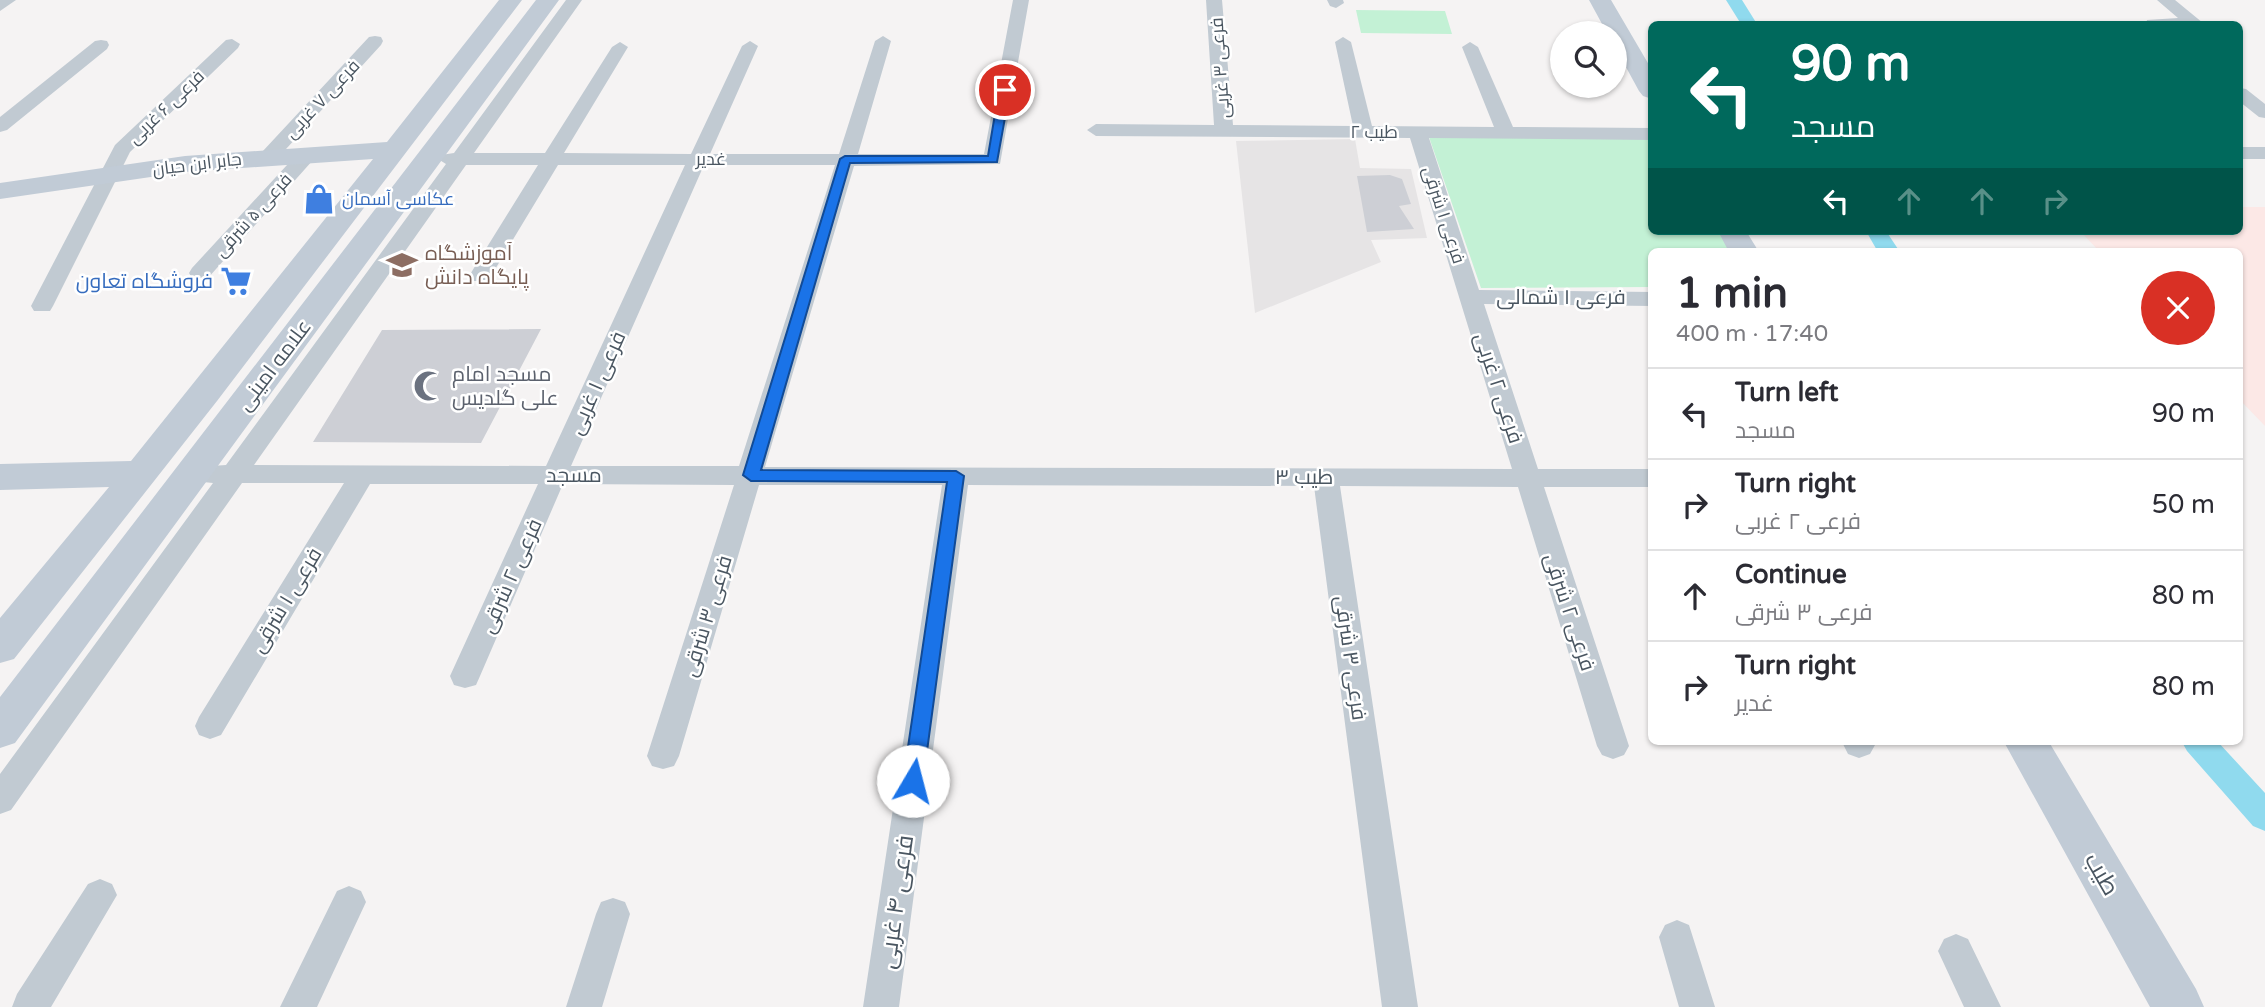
<!DOCTYPE html>
<meta charset="utf-8">
<style>
:root{--surface:#fff;--page:#f7f7f7;--text:#2b2b33;--muted:#7c7c81;--line:#e1e1e2}
body{margin:0;font-family:"Varela Round",Cairo,sans-serif;background:var(--page);color:var(--text);height:100vh;display:flex;flex-direction:column;font-size:26px;white-space:nowrap}
*{box-sizing:border-box;margin:0}
p{font-size:23px;color:var(--muted)}
.icon{flex:none;width:38px;height:38px;fill:none;stroke:currentColor;stroke-width:2;stroke-linecap:round;stroke-linejoin:round}
.map{position:relative;flex:1;overflow:hidden}
.side{position:absolute;left:1648px;top:248px;width:595px;height:497px;display:flex;flex-direction:column;background:var(--surface);border-radius:10px;box-shadow:0 2px 5px #0004}
.side>*{flex:none}
.guide{position:absolute;left:1648px;top:21px;width:595px;height:214px;border-radius:10px;box-shadow:0 2px 5px #0004;background:#00695c;color:#fff;overflow:hidden}
.controls{position:absolute;left:1550px;top:21px;display:grid;gap:14px}
.controls a{display:grid;place-items:center;width:77px;height:77px;border-radius:50%;background:var(--surface);box-shadow:0 2px 5px #0004;font-size:35px}
.pin{position:absolute;display:grid;place-items:center;width:60px;height:60px;color:#fff;margin:-30px;border:4px solid #fff;border-radius:50%;box-shadow:0 2px 7px #0007}
.me{position:absolute;width:77px;margin:-38px;rotate:8deg;stroke-linejoin:round;filter:drop-shadow(0 0 5px #0008)}
.turn{display:flex;align-items:center;gap:24px;height:147px;padding:0 28px;font-size:32px}
.turn .icon{width:91px;height:91px;stroke-width:2.5}
.turn b{display:block;font-size:49px;line-height:60px}
.lanes{display:flex;align-items:center;height:66px;padding:0 28px;background:#0003;justify-content:center;gap:35px;direction:ltr}
.lanes .off{opacity:.35}
.round{display:grid;place-items:center;flex:none;width:74px;height:74px;border-radius:37px;background:var(--page)}
.overview{display:flex;align-items:center;justify-content:space-between;height:119px;padding:0 28px}
h1{font-size:42px;font-weight:800;line-height:52px}
ul{padding:0;list-style:none}
li{display:flex;align-items:center;gap:21px;height:91px;padding:0 28px;border-top:2px solid var(--line)}
li div{flex:1}
li b{display:block;font-size:26px}
li em{font-style:normal}
.map>svg:first-child{display:block}
.education{fill:#e6e4e5}
.medical{fill:#fce8e6}
.green{fill:#c3f1d5}
.lines{fill:none;stroke-linecap:round;stroke-linejoin:round}
.canal{fill:#90daee;fill-rule:evenodd}
.building{fill:#cdcfd5}
.street{fill:#c1cad2;fill-rule:evenodd}
.secondary{fill:#c1cbd6;fill-rule:evenodd}
.route{fill:#1a73e8;stroke:#114b97;stroke-width:2}
.labels{text-anchor:middle;stroke-width:5;stroke-linejoin:round;paint-order:stroke}
.far-street-label{font-size:18px;fill:#4a5661;stroke:#fff}
.far-shop-label{font-size:18px;fill:#366cbe;stroke:#fff;text-anchor:start}
.education-label{font-size:21px;fill:#785e54;stroke:#fff;text-anchor:start}
.shop-label{font-size:21px;fill:#366cbe;stroke:#fff;text-anchor:end}
.street-label{font-size:21px;fill:#4a5661;stroke:#fff}
.worship-label{font-size:21px;fill:#5b616d;stroke:#fff;text-anchor:start}
.near-street-label{font-size:24px;fill:#4a5661;stroke:#fff}
</style>
<div class="map">
<svg width="2265" height="1007" viewBox="0 0 2265 1007">
<rect width="100%" height="100%" fill="#f5f3f3"/>
<!-- education -->
<path class="education" d="M1355,139L1360,168L1411,169L1427,238L1371,240L1381,262L1255,313L1236,141Z"/>
<!-- medical -->
<path class="medical" d="M2240,207H2265V426L2240,400V252H2100L2080,231H2240Z"/>
<!-- green -->
<path class="green" d="M1356,10L1445,11L1452,34L1361,33Z
M1429,137L1652,139V231H1722L1734,252H1652V287L1481,288Z"/>
<g class="lines">
<!-- canal -->
<path class="canal" d="M1726,0H1742L1757,24H1741Z
M1866,231H1886L1900,252H1878Z
M2182,742H2218L2265,793V831L2253,826L2187,751Z"/>
</g>
<!-- building -->
<path class="building" d="M1390,175L1402,179L1411,204L1399,206L1414,229L1367,232L1357,176Z
M541,329L481,443L313,442L382,330Z"/>
<g class="lines">
<!-- street -->
<path class="street" d="M0,0H16L0,11Z
M566,0H582L474,153H545L612,47L620,42L628,47L564,153L691,154L742,46L750,41L758,46L710,154H839L875,41L883,36L891,41L858,154H984L1013,0H1029L1000,164L854,166L765,467L1512,469L1410,138L1096,136L1087,130L1096,124L1214,125L1206,0H1222L1233,125L1353,126L1335,42L1343,37L1351,42L1372,126L1494,127L1462,47L1470,42L1478,47L1513,127L1652,128V140L1429,138L1479,290L1652,292V306L1484,304L1538,469H1652V487H1544L1629,746L1624,755L1613,759L1602,755L1597,746L1518,487L1340,486L1418,1007H1382L1314,486L968,485L899,1007H863L942,485H759L679,756L674,766L663,769L652,766L647,756L734,485L563,484L480,676L476,685L465,688L454,685L450,676L538,484H370L221,735L210,739L199,735L195,726L199,717L344,483H242L11,810L0,814V774L213,483L183,480L179,474L183,468L226,465L446,164L438,159L441,155L454,153ZM466,165H538L469,276L472,281H488L491,276L558,165H685L546,466L254,465ZM704,165H835L739,466H571Z
M1327,0H1343L1344,3L1336,8L1330,6Z
M2157,0H2175L2203,23L2146,24L2147,20L2178,18Z
M375,36L381,37L383,41L381,45L276,160H262L259,156L262,152L369,37Z
M232,39L240,44L238,48L130,152L53,306L50,311H34L31,306L115,145L226,40Z
M101,40L107,41L109,45L107,49L7,130L0,132V117L95,41Z
M2240,88L2246,89L2265,104V118L2259,117L2240,102Z
M2240,147H2265V159H2240Z
M306,150L313,152L316,156L313,160L208,278H192L189,273L192,268L299,152Z
M1842,742H1874L1875,745L1870,754L1859,758L1848,754Z
M100,879L112,884L117,895L51,1007H12L17,994L88,884Z
M349,886L361,891L366,902L317,1007H280L337,891Z
M613,898L625,902L630,914L602,1007H566L596,914L601,902Z
M1677,920L1689,925L1715,1007H1679L1659,937L1665,925Z
M1956,934L1968,939L2001,1007H1964L1938,951L1944,939Z"/>
<!-- secondary -->
<path class="secondary" d="M499,0H522L217,401L14,659L0,663V618L109,487L0,490V464L131,461L373,159L185,172L0,199V183L185,156L387,142Z
M536,0H559L15,743L0,748V697Z
M1589,0H1611L1652,70V99L1643,96L1639,91L1615,47V33H1607Z
M1718,231H1746L1759,252H1729Z
M2004,742H2049L2196,989L2204,1007H2150Z"/>
</g>
<!-- route -->
<path class="route" d="M1005,87L1010,90L997,162L850,163L761,470L956,471L964,476L923,781L920,787L913,789L906,787L903,781L947,482L751,481L743,475L840,159L845,156H988L999,90Z"/>
<!-- icons -->
<defs>
<g id="shop-bare" transform="scale(2.415)"><path d="M-5-2.5h2.3a2.7 3.5 0 0 1 5.4 0H5L5.5 6h-11ZM-1.5-2.5h3a1.5 2.3 0 0 0-3 0Z" fill="#3f7fe0" stroke="#fff" stroke-width="2.5" paint-order="stroke"/></g>
<g id="school-bare" transform="scale(2.415)"><path d="M0-5L7-2L0 1L-7-2ZM-4 1L0 2.5L4 1V4Q0 6-4 4Z" fill="#8d6e63" stroke="#fff" stroke-width="2.5" paint-order="stroke"/></g>
<g id="supermarket-bare" transform="scale(2.415)"><path d="M-6-5.5h2.5l.6 2H6L4.5 2H-2.5L-4.4-4H-6ZM-1.5 3.2a1.3 1.3 0 1 0 .1 0ZM3 3.2a1.3 1.3 0 1 0 .1 0Z" fill="#3f7fe0" stroke="#fff" stroke-width="2.5" paint-order="stroke"/></g>
<g id="mosque-bare" transform="scale(2.415)"><path d="M3.5-4.9A6 6 0 1 0 3.5 4.9A5 5 0 1 1 3.5-4.9Z" fill="#6b7280" stroke="#fff" stroke-width="2.5" paint-order="stroke"/></g>
</defs>
<g fill-rule="evenodd">
<use href="#shop-bare" x="319" y="199"/>
<use href="#school-bare" x="402" y="265"/>
<use href="#supermarket-bare" x="236" y="281"/>
<use href="#mosque-bare" x="429" y="386"/>
</g>
<g class="labels">
<!-- far-street labels -->
<g class="far-street-label">
<text transform="translate(1220 68) rotate(-94)" y="6">فرعی ۳ غربی</text>
<text transform="translate(322 99) rotate(-47)" y="6">فرعی ۷ غربی</text>
<text transform="translate(166 107) rotate(-44)" y="6">فرعی ۶ غربی</text>
<text x="1374" y="138">طیب ۲</text>
<text x="711" y="165">غدیر</text>
<text transform="translate(197 164) rotate(-7)" y="6">جابر ابن حیان</text>
<text transform="translate(253 215) rotate(-48)" y="6">فرعی ۵ شرقی</text>
<text transform="translate(1444 215) rotate(72)" y="6">فرعی ۱ شرقی</text>
</g>
<!-- far-shop labels -->
<g class="far-shop-label">
<text x="342" y="205">عکاسی آسمان</text>
</g>
<!-- education labels -->
<g class="education-label">
<text x="425" y="260">آموزشگاه<tspan x="425" dy="24">پایگاه دانش</tspan></text>
</g>
<!-- shop labels -->
<g class="shop-label">
<text x="213" y="288">فروشگاه تعاون</text>
</g>
<!-- street labels -->
<g class="street-label">
<text x="1561" y="304">فرعی ۱ شمالی</text>
<text transform="translate(274 365) rotate(-53)" y="7">علامه امینی</text>
<text transform="translate(597 383) rotate(-66)" y="7">فرعی ۱ غربی</text>
<text transform="translate(1499 388) rotate(72)" y="7">فرعی ۲ غربی</text>
<text x="574" y="482">مسجد</text>
<text x="1304" y="484">طیب ۳</text>
<text transform="translate(511 576) rotate(-66)" y="7">فرعی ۲ شرقی</text>
<text transform="translate(286 600) rotate(-59)" y="7">فرعی ۱ شرقی</text>
<text transform="translate(1570 612) rotate(72)" y="7">فرعی ۲ شرقی</text>
<text transform="translate(707 616) rotate(-73)" y="7">فرعی ۳ شرقی</text>
<text transform="translate(1351 658) rotate(82)" y="7">فرعی ۳ شرقی</text>
</g>
<!-- worship labels -->
<g class="worship-label">
<text x="452" y="381">مسجد امام<tspan x="452" dy="24">علی گلدیس</tspan></text>
</g>
<!-- near-street labels -->
<g class="near-street-label">
<text transform="translate(2102 874) rotate(60)" y="8">طیب</text>
<text transform="translate(896 902) rotate(-82)" y="8">فرعی ۴ غربی</text>
</g>
</g>
</svg>
<div class="controls">
<a><svg class="icon" aria-label="search" viewBox="0 0 24 24"><circle cx="10" cy="10" r="6"/><path d="M15 15l6 6"/></svg></a>
</div>
<div class="pin" style="left:1005px;top:90px;background:#d93025"><svg class="icon" aria-label="arrive" viewBox="0 0 24 24"><path d="M6 21V4h12l-3 4 3 4H6"/></svg></div>
<svg class="me" style="left:913px;top:781px" viewBox="-20 -20 40 40"><circle r="19" fill="#fff"/><path d="M0-13L10 11 0 6-10 11z" fill="#1a73e8"/></svg>
<div class="guide">
<div class="turn"><svg class="icon" aria-label="left" viewBox="0 0 24 24"><path d="M17 20v-9H6M10 6l-5 5 5 5"/></svg><div><b>90 m</b>مسجد</div></div>
<div class="lanes"><svg class="icon" aria-label="left" viewBox="0 0 24 24"><path d="M17 20v-9H6M10 6l-5 5 5 5"/></svg><svg class="icon off" aria-label="ahead" viewBox="0 0 24 24"><path d="M12 20V5M6 11l6-6 6 6"/></svg><svg class="icon off" aria-label="ahead" viewBox="0 0 24 24"><path d="M12 20V5M6 11l6-6 6 6"/></svg><svg class="icon off" aria-label="right" viewBox="0 0 24 24"><path d="M7 20v-9h11M14 6l5 5-5 5"/></svg></div>
</div>
<section class="side">
<div class="overview"><div><h1>1 min</h1><p>400 m · 17:40</p></div><a class="round" style="background:#d93025;color:#fff"><svg class="icon" aria-label="close" viewBox="0 0 24 24"><path d="M6 6l12 12M18 6L6 18"/></svg></a></div>
<ul>
<li><svg class="icon" aria-label="left" viewBox="0 0 24 24"><path d="M17 20v-9H6M10 6l-5 5 5 5"/></svg><div><b>Turn left</b><p>مسجد</p></div><em>90 m</em></li>
<li><svg class="icon" aria-label="right" viewBox="0 0 24 24"><path d="M7 20v-9h11M14 6l5 5-5 5"/></svg><div><b>Turn right</b><p>فرعی ۲ غربی</p></div><em>50 m</em></li>
<li><svg class="icon" aria-label="ahead" viewBox="0 0 24 24"><path d="M12 20V5M6 11l6-6 6 6"/></svg><div><b>Continue</b><p>فرعی ۳ شرقی</p></div><em>80 m</em></li>
<li><svg class="icon" aria-label="right" viewBox="0 0 24 24"><path d="M7 20v-9h11M14 6l5 5-5 5"/></svg><div><b>Turn right</b><p>غدیر</p></div><em>80 m</em></li>
</ul>
</section>
</div>
